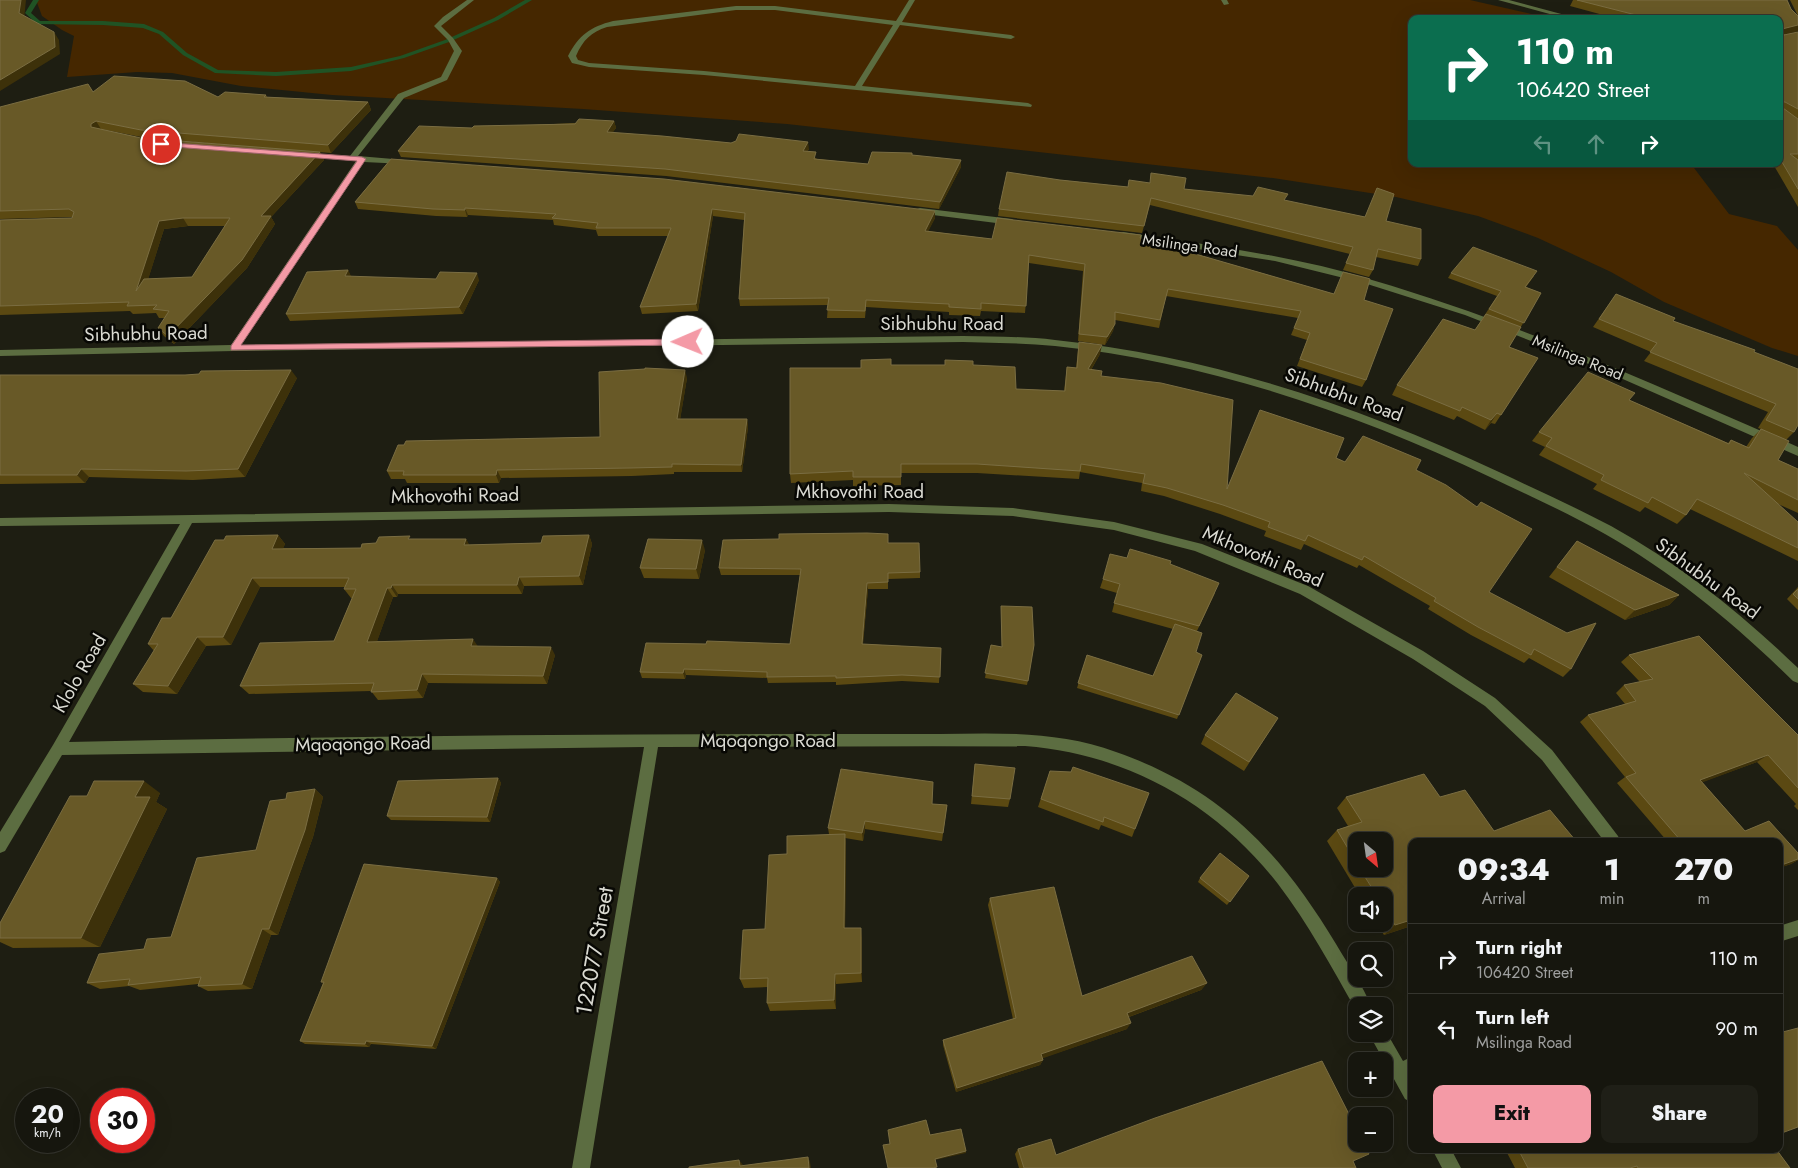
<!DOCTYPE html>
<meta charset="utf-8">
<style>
:root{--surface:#16160e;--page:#1f1f17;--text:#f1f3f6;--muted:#9e9f9e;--line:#35352e;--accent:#f49aa6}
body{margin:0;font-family:Jost,sans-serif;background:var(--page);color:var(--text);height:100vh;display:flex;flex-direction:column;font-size:19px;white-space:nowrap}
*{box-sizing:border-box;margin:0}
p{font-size:16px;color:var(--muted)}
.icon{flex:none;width:28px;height:28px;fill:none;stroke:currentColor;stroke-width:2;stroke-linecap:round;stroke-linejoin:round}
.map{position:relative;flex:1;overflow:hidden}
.details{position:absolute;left:1408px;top:838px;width:375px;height:315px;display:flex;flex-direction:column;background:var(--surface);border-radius:10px;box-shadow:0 5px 20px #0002,0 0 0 1px var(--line)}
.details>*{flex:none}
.guide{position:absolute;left:1408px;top:15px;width:375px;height:152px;border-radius:10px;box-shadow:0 5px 20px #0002,0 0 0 1px var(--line);background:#0b6e4f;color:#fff;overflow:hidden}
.needle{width:32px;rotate:151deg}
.fabs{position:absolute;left:1348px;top:832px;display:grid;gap:10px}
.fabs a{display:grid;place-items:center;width:45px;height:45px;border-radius:10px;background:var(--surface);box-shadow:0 5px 20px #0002,0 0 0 1px var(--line);font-size:25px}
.speed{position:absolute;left:15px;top:1088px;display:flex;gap:10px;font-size:25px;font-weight:700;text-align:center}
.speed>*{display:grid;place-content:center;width:65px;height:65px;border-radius:50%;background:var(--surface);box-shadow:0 5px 20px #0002,0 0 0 1px var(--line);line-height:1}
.speed small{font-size:12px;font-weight:400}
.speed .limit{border:8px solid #d22;background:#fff;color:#111}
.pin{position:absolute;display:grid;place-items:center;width:42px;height:42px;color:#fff;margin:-21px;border:2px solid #fff;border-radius:50%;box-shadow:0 1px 5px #0007}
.me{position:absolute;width:55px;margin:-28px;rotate:269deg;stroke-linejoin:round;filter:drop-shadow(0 0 4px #0008)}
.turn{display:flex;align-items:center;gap:18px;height:105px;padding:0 25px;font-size:22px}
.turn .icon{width:65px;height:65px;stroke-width:2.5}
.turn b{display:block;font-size:35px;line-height:42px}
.lanes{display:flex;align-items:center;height:48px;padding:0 25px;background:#0003;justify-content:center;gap:25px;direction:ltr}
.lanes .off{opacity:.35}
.eta{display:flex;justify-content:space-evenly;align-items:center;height:85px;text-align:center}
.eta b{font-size:30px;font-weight:800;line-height:35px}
.button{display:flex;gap:10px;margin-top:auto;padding:10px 25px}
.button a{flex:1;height:58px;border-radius:10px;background:var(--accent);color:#111;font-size:20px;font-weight:800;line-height:58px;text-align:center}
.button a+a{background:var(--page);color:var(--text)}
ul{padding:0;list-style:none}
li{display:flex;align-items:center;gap:15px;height:70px;padding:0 25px;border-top:1px solid var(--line)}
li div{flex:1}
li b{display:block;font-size:19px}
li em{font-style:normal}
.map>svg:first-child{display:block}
.green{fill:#452700}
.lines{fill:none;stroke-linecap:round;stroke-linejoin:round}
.stream{fill:#205324;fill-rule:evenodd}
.minor{fill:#5c6d41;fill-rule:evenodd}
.wall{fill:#5b4912;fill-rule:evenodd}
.shaded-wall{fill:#3d310a}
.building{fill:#685927;stroke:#7a6d42;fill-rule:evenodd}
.route{fill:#f49aa6;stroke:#9f646c}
.labels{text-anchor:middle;stroke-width:5;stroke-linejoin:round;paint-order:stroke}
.far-street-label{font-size:16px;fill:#dadad2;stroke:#080804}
.street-label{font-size:19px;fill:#dadad2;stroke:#080804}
.near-street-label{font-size:22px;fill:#dadad2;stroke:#080804}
</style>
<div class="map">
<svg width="1798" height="1168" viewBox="0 0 1798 1168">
<rect width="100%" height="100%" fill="#1e1e12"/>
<!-- green -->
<path class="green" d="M36,0H1470L1553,19H1411V164H1691L1729,214L1777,226L1798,250V356L1772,348L1664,302L1611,272L1538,238L1478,216L1396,197L1273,178L787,124L583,109L332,95L241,86L172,73L137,72L67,77L74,36L62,30L42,16Z"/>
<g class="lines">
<!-- stream -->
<path class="stream" d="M33,0H39L31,13L40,21H103L144,24L163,32L187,53L218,70L276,72L351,67L400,56L445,40L494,18L525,0H532L498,20L449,42L404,58L351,71L276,76L215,73L183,55L159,34L143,28L103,25L37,24L25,13Z"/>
<!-- minor -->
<path class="minor" d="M467,0H474L441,26L453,38L462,51L447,80L404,98L358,156L405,160L409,162L405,164L364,162L241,345L963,336C994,337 1025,336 1055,340C1210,356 1359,406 1499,472C1537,490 1575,507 1611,526C1680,564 1742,614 1798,668V683L1793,681C1736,625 1675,574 1605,534C1568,513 1528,495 1490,477C1353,412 1206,362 1055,346C1025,343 994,343 963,342L234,351L0,356V350L231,345L356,161L305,157L301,155L305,153L350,156L398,94L441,77L454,51L448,40L434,26L443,17Z
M909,0H915L902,22L1011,35L1015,37L1011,39L900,25L862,86L1028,103L1032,105L1031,107L704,75L589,67L572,63L568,56C579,35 590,27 613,21L736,6H775L896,21ZM736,10H775L893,25L855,86L704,71L589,63L578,60L576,56C583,40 591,32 607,27Z
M1221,0H1227L1229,4L1224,5Z
M1498,0H1509L1580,19H1568Z
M920,208L1012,219L1016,222L1012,225L917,213V209Z
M1123,232C1207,245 1291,255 1372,280C1519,323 1658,386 1798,447V456L1584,362L1465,315L1364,283L1275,261L1120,237V233Z
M889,504L1013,508L1114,522L1202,544L1308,586L1423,651L1495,698L1552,750L1618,836L1620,841H1604L1542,760L1485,706L1413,659L1300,594L1195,551L1114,530L1013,516L889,512L192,523L69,742C312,737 554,734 797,734C845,734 892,734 940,734C1000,733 1059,731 1116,752C1221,789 1280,851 1336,944C1348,965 1363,985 1371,1006H1356V1010C1332,968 1308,923 1278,884C1216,804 1127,754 1025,746L658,747L590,1168H572L644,747L62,755L5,851L0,853V832L53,745L180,524L0,526V518Z
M1798,920V936L1779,942V926Z
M1384,1028L1403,1061L1411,1057V1102L1405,1099L1369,1034H1384Z
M1432,1149H1451L1461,1168H1442Z"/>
</g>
<!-- wall -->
<path class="wall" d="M1573,0H1787L1791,9L1798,16V31L1784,34L1798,32V207L1773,164H1779V19H1618L1570,6Z
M1790,0H1798V16Z
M93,92L218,97L266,95L267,97L368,102L371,110L331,153L146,138L101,129L141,138L320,152L324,160L271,217L275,224L247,268L174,344L164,336L158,328L165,318H159L156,313L133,314L130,311L0,315V220L72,218V217L0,219V107ZM188,226H225L192,277L148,279L164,229Z
M614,121L616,128L612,133L731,143L809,149L807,152L817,159L868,164L912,155L961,167L939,209L666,176L401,157L398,151L472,128Z
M391,159L935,218L928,231L992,239L1140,238L1334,294L1364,300L1366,380L1362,387L1297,366L1307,340L1291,335L1298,318L1166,296L1159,328L1115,320L1113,331L1105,345L1078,341L1083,271L1029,263L1025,313L981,311L980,316L949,315V312L866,307L865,318H827L828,305L740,306L739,299L744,220L713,216L698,311L642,314L640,307L668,236H598L596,230L554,225L553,220L468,215L467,217L436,216L358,209L355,202Z
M1060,180L1128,187L1184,189L1285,201L1386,221L1421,259L1418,266L1376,257L1373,270L1369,277L1343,270L1350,254L1150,205L1142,233L998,216L999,209Z
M348,270L351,277L479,280L463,314L290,321L286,314Z
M1451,273L1534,276L1526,287L1541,293L1509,347L1538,358L1495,424L1491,423L1485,430L1457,416L1454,420L1392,395L1397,385L1475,330L1497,296L1448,278Z
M1616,294L1675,318L1673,321L1754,352L1794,432L1786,440L1778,460L1798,469V513L1776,503L1798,522V561L1690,509L1686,515L1677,524L1645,507L1640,512L1593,489L1597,484L1539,455L1545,447L1532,441L1539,432L1629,400L1728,443L1731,440L1746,447L1752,438L1761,429L1758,428L1768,412L1644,361L1651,352L1593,327Z
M1079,342L1100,354L1091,370L1101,376L1227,489L1336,458L1345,462L1416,470L1489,592L1571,669L1563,677L1529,658L1524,663L1471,635L1428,609L1430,606L1359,565L1357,568L1304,544L1301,550L1264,536L1266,531L1220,514L1164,496L1141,491L1142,483L1080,472L1079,479L977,473H901V485L853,486V480L791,483L790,474L861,368L891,365H973L1016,389L1064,391L1067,367L1076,368Z
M0,375L297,378L245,477L193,480L89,477L85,483L0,484Z
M687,378L680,419H747L748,427L742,472H674V474L632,476L501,478L499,483H407L405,479H391L387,471L600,437Z
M278,535L285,544L283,548H361L376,543L412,539H466L469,545L541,543L589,535L592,544L583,585L524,586L522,594H398L397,597H393L377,641L477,646L555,655L547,684L428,683L423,698L378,700L371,691L249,694L240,686L334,641L352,598H351L344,589L345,587H260L231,645L206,646L177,694L143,692L133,684L154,651L148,644L171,618L224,540Z
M1577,541L1679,595L1669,605L1625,620L1549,577Z
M888,543L920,572V578L888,579V589H868L863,644L941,648L939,683L902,681L836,685V682L768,683L767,678L686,675L685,679L642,678L640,672L706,644H790L800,575H721L719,568Z
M705,550L699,579L644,578L640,568Z
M1127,558L1170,564L1215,593L1197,631L1196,652L1202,655L1177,719L1077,688L1087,655L1153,676L1173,629L1112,612L1117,593L1100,588L1103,579Z
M1798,587V610L1787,599Z
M1001,606L1034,645L1027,685L985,678L991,645L1002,647L1001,611Z
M1699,636L1798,735V810L1794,806L1796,804L1757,762L1702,782L1745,831L1769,821L1798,853V860L1791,864L1779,868V841H1667L1617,783L1625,777L1580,722L1588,715L1625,704L1616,693L1624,685L1640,682L1621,662L1629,655Z
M1278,718L1244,771L1201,744L1205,735Z
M975,764L1010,799L1008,807L971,804Z
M1050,771L1135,829L1132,837L1101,825L1099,830L1038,807Z
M498,778L501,783L490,822L391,820L387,816Z
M315,789L323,797L313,837L278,935H271L252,989L208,991L198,986V984L140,990L129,986L100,989L87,983L144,949L171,937L256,850L286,799Z
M160,793L156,802L167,809L100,947L13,948L0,942V923L87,796Z
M1346,797H1440L1494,831L1411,841V926L1384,935L1377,924H1384V896H1360L1327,841L1337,830L1348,826L1337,808ZM1356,841L1384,869H1356Z
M932,804L947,805L942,841L865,829L863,841L845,838L846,845L845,928L862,938V982L836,984V1009L770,1011L767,1003L768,987L744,988L740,979L765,929L787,854L829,834L828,828Z
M1249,876L1227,905L1198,882L1200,878Z
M497,878L500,882L436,1049L371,1044L369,1047L305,1044L300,1041L323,983L321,982Z
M990,898L1082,996L1207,983L1201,990L1129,1017L1127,1029L1042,1058L1043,1060L1040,1065L956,1092L943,1045V1040L1013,1019L988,905Z
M1018,1149L1056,1155L1353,1161L1356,1168H1019L1015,1154Z
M1505,1149H1776L1790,1168H1515Z"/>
<!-- shaded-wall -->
<path class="shaded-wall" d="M21,0H26L24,20L19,13Z
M1798,25V31L1779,36L1782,29Z
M54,32L59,40L60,54L0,91V80Z
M368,102L371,110L331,153L328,145Z
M96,121L101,129L91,127V124Z
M614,121L616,128L608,139L607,132Z
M808,142L809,149L803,158V151Z
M320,152L324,160L271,217L275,224L247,268L174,344L168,336L261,216Z
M961,160V167L939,209L940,202Z
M465,208L468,215L467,217L465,210Z
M712,209L713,216L698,311L696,304Z
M935,211V218L925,238V231Z
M183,218L188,226L164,229L142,299L136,291L159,221Z
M348,270L352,278L345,276Z
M477,273L479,280L463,314L459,307Z
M1115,324L1113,331L1105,345L1107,337Z
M1102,345L1100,354L1086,378L1088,369Z
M291,370L297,378L245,477L238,469Z
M685,370L687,378L679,427L677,419Z
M1497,413L1491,423L1485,430L1491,420Z
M747,419L748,427L742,472L741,465Z
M81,469L89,477L85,483L77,475Z
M497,470L501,478L499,483L496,475Z
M278,535L285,544L279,558L272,549Z
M589,535L592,544L583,585L579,576Z
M466,539L471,548L464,545Z
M702,540L705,550L699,579L696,569Z
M519,577L524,586L522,594L517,585Z
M252,578L260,587L231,645L223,637Z
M867,583L868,589L862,650V644Z
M392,585L398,594L397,597L391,588Z
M387,588L393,597L374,650L367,642Z
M1679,595L1669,605L1625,620L1635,610Z
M197,637L206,646L177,694L168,686Z
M473,639L479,648L471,646Z
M551,647L555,655L547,684L543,676Z
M684,669L686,675L685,679L683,673Z
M422,674L428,683L423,698L417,690Z
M1768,755L1757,762L1690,787L1700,780Z
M498,778L501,783L490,822L487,817Z
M144,781L160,793L156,802L167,809L100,947L81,938L135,797Z
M315,789L323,797L313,837L278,935L269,929Z
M865,821V829L863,841L862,833Z
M845,834L846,845L845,938L844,928Z
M1798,859V860L1791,864L1779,868V866Z
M497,878L500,882L436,1049L432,1046Z
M1411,920V926L1384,935L1395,925Z
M861,928L862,938V982L861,973Z
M262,929L271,935L252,989L242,984Z
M835,974L836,984V1009L834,1000Z
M1207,983L1201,990L1123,1019L1127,1013Z
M1131,1023L1127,1029L1038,1060L1041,1054Z
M366,1041L371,1044L369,1047L365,1044Z
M1043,1060L1040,1065L956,1092L957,1088Z
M966,1151V1153L935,1160V1159Z
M808,1157L810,1162L811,1168H809Z
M739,1160L743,1165L744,1168L740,1166Z"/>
<!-- building -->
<path class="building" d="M0,0H21L19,13L54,32L55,47L0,80Z
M1577,0H1787L1791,9L1798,16V25L1782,29L1784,35L1798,32V109L1785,102H1783V108L1798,119V154H1790L1798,160V189L1779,157V19H1633L1640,16Z
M114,76L185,81L218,97L225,92L266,95L264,97L368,102L328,145L141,130L96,121L91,124V127L141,138L320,152L261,216H271L242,260L168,336L158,328L169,311L153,309L157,305L127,306L129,302L0,306V220L72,218L74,212L69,209L0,211V107L88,84L93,92ZM183,218H230L192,277L144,279L136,291L159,221Z
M579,119L614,121L607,132L662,136L731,143L736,141L739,134L808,142L803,151L816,152L814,159L868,164L872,152L912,153V155L961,160L940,202L665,169L398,151L419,126L472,128L474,126L575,124Z
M391,159L664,179L935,211L925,231L992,239L997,218L1141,235L1140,238L1334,294L1343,272L1367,278L1370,279L1364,300L1393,309L1366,380L1300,359L1310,333L1294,328L1301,311L1168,289L1160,320L1115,312V324L1107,337L1079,334L1085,264L1029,255L1026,306L981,303V309L949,307V304L866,300L865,311L827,310L829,298L739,299L745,213L712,209L696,304L640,307L671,228H596L598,223L552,218L556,214L465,208V210L433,209L355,202Z
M1007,172L1060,180L1128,187L1129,180L1150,183L1151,173L1186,178L1184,189L1253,196L1258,187L1288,194L1284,200L1365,217L1377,188L1394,194L1386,221L1421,229V259L1378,249L1373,270L1346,263L1353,247L1151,198L1144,226L999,209Z
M1473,247L1537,271L1525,287L1541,293L1524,323L1489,309L1501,291L1451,273Z
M348,270L345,276L436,279L440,272L477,273L459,307L286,314L307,272Z
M1616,294L1675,318L1673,321L1755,350L1754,352L1798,369V425L1794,432L1766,420L1776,404L1650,352L1657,343L1599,319Z
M1486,314L1521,327L1509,347L1538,358L1501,415L1497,413L1491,420L1462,407L1460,411L1397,385L1443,319L1475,330Z
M1079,342L1102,345L1088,369L1102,371L1101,376L1161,383L1233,400L1227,489L1260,410L1344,438L1336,458L1345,462L1363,436L1421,460L1416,470L1446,485L1477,507L1481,502L1532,529L1489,592L1567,633L1596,623L1571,669L1534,649L1531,655L1478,627L1434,601L1436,598L1364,556L1362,560L1308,535L1305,541L1268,527L1270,522L1223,505L1167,488L1143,483L1145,474L1081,464L1080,471L977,464H901V477H853V471L790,474V368H861V360L891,359V365H945V360L973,361V365L1015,367L1016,389L1065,391L1067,367L1077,368Z
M645,368L685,370L677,419H747L741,465L672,464V467L630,468L497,470L496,475H403L404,471H387L398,445H404L406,441L600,437L599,372L645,369Z
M291,370L238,469L186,471L81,469L77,475H0V375H185L199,374L201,371Z
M1588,372L1635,393L1629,400L1729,444L1731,440L1749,448L1761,429L1789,441L1778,460L1798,469V500L1744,473L1798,522V548L1697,499L1686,515L1652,497L1648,503L1601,480L1604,475L1546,446L1552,438L1539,432Z
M867,533L888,534V543H919L920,572L888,573V582L867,583L862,644L941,648L940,677L902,675L836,678V676L767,677V672L684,669L683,673L640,672L646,643L706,644L707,641L790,644L801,569L719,568L723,540L779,539V534Z
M278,535L272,549L361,548L362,544L376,543L379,537L410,536L408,539H466L464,545L541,543L543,536L589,535L579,576L519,577L517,585H392L391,588H387L367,642L473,639L471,646L551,647L543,676L422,674L417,690L371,692L374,683L240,686L260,643L334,641L356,589H344L349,578H252L223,637H197L168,686L133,684L158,644H148L162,618H171L215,540H224L226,536Z
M648,539L702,540L696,569L640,568Z
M1577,541L1679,595L1635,610L1557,567Z
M1130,549L1171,561L1170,564L1219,583L1199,626L1114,603L1120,584L1103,579L1110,554L1127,558Z
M1798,589V599L1793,594Z
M1001,606L1032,607L1034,645L1028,681L985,673L991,645L1002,647Z
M1175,624L1202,633L1196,652L1202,655L1179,715L1078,683L1087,655L1153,676Z
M1699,636L1798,735V788L1768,755L1700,780L1745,831L1769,821L1798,853V859L1779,866V841H1681L1626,777L1636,773L1588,715L1636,701L1624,685L1653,679L1629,655Z
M1236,693L1278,718L1249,762L1205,735Z
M975,764L1015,768L1010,799L972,796Z
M1073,767L1149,793L1135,829L1104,817L1103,822L1041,799L1050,771L1071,772Z
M841,769L933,782L932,804L947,805L943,833L865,821L862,833L828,828Z
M1424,774L1440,797L1465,790L1494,831L1550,810L1576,841H1411V920L1395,925L1384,907V896H1377L1360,869H1384V841H1356V862L1337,830L1362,822L1346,797Z
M498,778L487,817L387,816L398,781Z
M94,781H144L135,797H150L81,938H0V923L70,796H87Z
M315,789L305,830L269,929H262L242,984L198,986L201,977L128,985L130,979L87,983L99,954L144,949L147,939L171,937L197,858L256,850L270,801L286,799L287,793Z
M845,834L844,928H861V973L835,974L834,1000L767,1003L768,978L740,979L743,930L765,929L769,855L787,854V836Z
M1220,853L1249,876L1230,902L1200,878Z
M364,864L497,878L432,1046L366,1041L365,1044L300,1041L324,982H321Z
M1054,887L1082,996L1192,956L1207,983L1127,1013L1131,1023L1041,1054L1043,1060L957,1088L943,1040L1016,1018L990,898Z
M1798,1028V1127L1779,1134V1032V1033Z
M1322,1061L1356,1128V1144H1364L1369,1154L1353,1161L1356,1168H1024L1018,1149L1051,1139L1056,1155L1155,1118Z
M926,1120L930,1135L961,1129L966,1151L935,1159L937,1167L933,1168H888L883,1145L890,1144L888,1130Z
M1518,1149H1776L1790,1168H1638L1637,1166L1630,1168H1528Z
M808,1157L809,1168H689V1167L739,1160L740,1166Z"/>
<!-- route -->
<path class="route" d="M159,142L362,157L366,159L241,345L688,339L692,342L688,345L231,350V346L357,161L161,146L157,144Z"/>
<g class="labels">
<!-- far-street labels -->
<g class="far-street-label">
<text transform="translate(1190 245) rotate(8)" y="6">Msilinga Road</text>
<text transform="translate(1578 357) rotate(22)" y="6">Msilinga Road</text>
</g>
<!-- street labels -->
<g class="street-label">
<text x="942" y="330">Sibhubhu Road</text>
<text transform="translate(146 333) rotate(-1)" y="7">Sibhubhu Road</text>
<text transform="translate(1344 394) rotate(20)" y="7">Sibhubhu Road</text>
<text x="860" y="498">Mkhovothi Road</text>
<text transform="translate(455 495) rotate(-1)" y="7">Mkhovothi Road</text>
<text transform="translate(1263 556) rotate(23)" y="7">Mkhovothi Road</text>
<text transform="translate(1708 578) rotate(36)" y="7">Sibhubhu Road</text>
<text transform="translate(79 673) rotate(-60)" y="7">Klolo Road</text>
<text x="768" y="747">Mqoqongo Road</text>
<text transform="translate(363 743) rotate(-1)" y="7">Mqoqongo Road</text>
</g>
<!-- near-street labels -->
<g class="near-street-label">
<text transform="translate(594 951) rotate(-80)" y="8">122077 Street</text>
</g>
</g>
</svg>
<div class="fabs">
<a><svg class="needle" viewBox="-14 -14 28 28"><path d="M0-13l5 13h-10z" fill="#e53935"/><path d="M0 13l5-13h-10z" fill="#9e9f9e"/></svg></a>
<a><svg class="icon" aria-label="sound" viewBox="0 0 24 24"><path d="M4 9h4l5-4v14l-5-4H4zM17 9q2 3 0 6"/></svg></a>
<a><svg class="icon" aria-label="search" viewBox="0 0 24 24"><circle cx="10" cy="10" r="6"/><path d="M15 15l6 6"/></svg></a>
<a><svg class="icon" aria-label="layers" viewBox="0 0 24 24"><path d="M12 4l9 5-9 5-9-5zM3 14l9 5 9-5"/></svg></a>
<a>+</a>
<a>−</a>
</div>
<div class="speed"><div>20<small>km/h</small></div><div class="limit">30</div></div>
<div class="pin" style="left:161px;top:144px;background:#d93025"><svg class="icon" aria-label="arrive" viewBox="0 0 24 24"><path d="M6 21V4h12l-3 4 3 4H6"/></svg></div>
<svg class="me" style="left:688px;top:342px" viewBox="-20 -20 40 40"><circle r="19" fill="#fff"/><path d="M0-13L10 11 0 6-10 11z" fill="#f49aa6"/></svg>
<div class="guide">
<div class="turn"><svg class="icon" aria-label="right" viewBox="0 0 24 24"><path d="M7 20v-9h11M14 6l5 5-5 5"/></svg><div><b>110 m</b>106420 Street</div></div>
<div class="lanes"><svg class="icon off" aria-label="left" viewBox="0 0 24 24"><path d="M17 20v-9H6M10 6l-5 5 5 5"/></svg><svg class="icon off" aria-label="ahead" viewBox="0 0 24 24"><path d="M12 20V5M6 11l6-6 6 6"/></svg><svg class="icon" aria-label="right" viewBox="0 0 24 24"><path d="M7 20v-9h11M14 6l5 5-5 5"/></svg></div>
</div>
<section class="details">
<div class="eta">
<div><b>09:34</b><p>Arrival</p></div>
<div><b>1</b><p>min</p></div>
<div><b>270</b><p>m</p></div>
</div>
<ul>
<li><svg class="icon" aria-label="right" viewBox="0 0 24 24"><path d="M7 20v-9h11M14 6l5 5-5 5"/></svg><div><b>Turn right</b><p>106420 Street</p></div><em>110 m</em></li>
<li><svg class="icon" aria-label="left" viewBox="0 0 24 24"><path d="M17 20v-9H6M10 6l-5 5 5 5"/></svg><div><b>Turn left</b><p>Msilinga Road</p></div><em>90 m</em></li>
</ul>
<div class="button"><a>Exit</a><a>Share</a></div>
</section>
</div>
